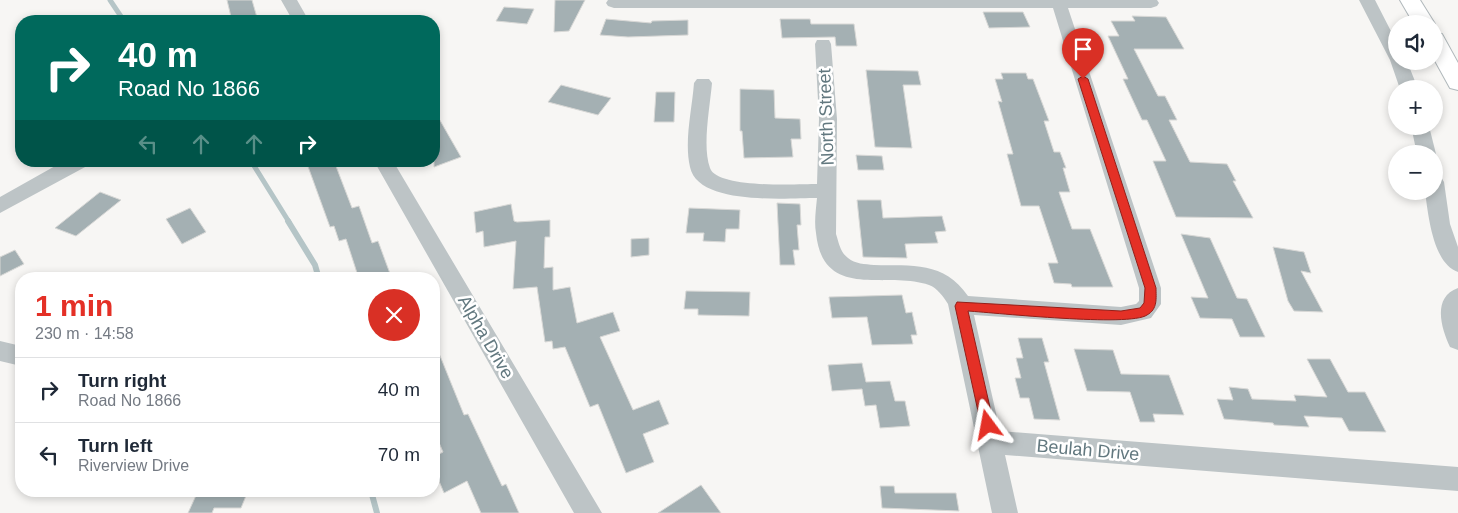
<!DOCTYPE html>
<meta charset="utf-8">
<style>
:root{--surface:#fff;--page:#f2f2f3;--text:#1f2937;--muted:#747a83;--line:#e0e1e3;--accent:#e43026}
body{margin:0;font-family:Helvetica,sans-serif;background:var(--page);color:var(--text);height:100vh;display:flex;flex-direction:column;font-size:19px;white-space:nowrap}
*{box-sizing:border-box;margin:0}
p{font-size:16px;color:var(--muted)}
.icon{flex:none;width:28px;height:28px;fill:none;stroke:currentColor;stroke-width:2;stroke-linecap:round;stroke-linejoin:round}
.map{position:relative;flex:1;overflow:hidden}
.drawer{position:absolute;left:15px;top:272px;width:425px;height:225px;display:flex;flex-direction:column;background:var(--surface);border-radius:20px;box-shadow:0 2px 8px #0003}
.drawer>*{flex:none}
.hud{position:absolute;left:15px;top:15px;width:425px;height:152px;border-radius:20px;box-shadow:0 2px 8px #0003;background:#00695c;color:#fff;overflow:hidden}
.tools{position:absolute;left:1388px;top:15px;display:grid;gap:10px}
.tools a{display:grid;place-items:center;width:55px;height:55px;border-radius:50%;background:var(--surface);box-shadow:0 2px 8px #0003;font-size:25px}
.pin{position:absolute;display:grid;place-items:center;width:42px;height:42px;color:#fff;margin:-51px -21px;border-radius:50% 50% 50% 0;rotate:-45deg;box-shadow:0 0 5px #0007}
.pin .icon{rotate:45deg}
.me{position:absolute;width:55px;margin:-28px;rotate:347deg;stroke-linejoin:round;filter:drop-shadow(0 0 4px #0008)}
.turn{display:flex;align-items:center;gap:18px;height:105px;padding:0 20px;font-size:22px}
.turn .icon{width:65px;height:65px;stroke-width:2.5}
.turn b{display:block;font-size:35px;line-height:42px}
.lanes{display:flex;align-items:center;height:48px;padding:0 20px;background:#0003;justify-content:center;gap:25px;direction:ltr}
.lanes .off{opacity:.35}
.round{display:grid;place-items:center;flex:none;width:52px;height:52px;border-radius:26px;background:var(--page)}
.head{display:flex;align-items:center;justify-content:space-between;height:85px;padding:0 20px}
h1{font-size:30px;font-weight:800;line-height:38px;color:var(--accent)}
ul{padding:0;list-style:none}
li{display:flex;align-items:center;gap:15px;height:65px;padding:0 20px;border-top:1px solid var(--line)}
li div{flex:1}
li b{display:block;font-size:19px}
li em{font-style:normal}
.map>svg:first-child{display:block}
.lines{fill:none;stroke-linecap:round;stroke-linejoin:round}
.stream-far1{stroke:#b5c5c7;stroke-width:5}
.stream{stroke:#b5c5c7;stroke-width:6}
.building{fill:#a4b0b3;stroke:#d8d8d6}
.secondary-casing{stroke:#b0b8bb;stroke-width:2}
.street{fill:#bdc4c6;fill-rule:evenodd}
.secondary{fill:#fff;fill-rule:evenodd}
.route{fill:#e43026;stroke:#941f19}
.labels{text-anchor:middle;stroke-width:5;stroke-linejoin:round;paint-order:stroke}
.street-label{font-size:18px;fill:#62787f;stroke:#fff}
</style>
<div class="map">
<svg width="1458" height="513" viewBox="0 0 1458 513">
<rect width="100%" height="100%" fill="#f7f6f4"/>
<g class="lines">
<!-- stream-far1 -->
<path class="stream-far1" d="M110,0L124,21
M251,161L289,222"/>
<!-- stream -->
<path class="stream" d="M288,221L315,265L319,279
M371,491L377,513"/>
</g>
<!-- building -->
<path class="building" d="M227,0H252L258,21H232Z
M555,0H585L569,31L554,32Z
M504,7L534,9L527,24L496,21Z
M983,12H1023L1030,27L989,28Z
M1132,16L1166,17L1184,49H1134L1158,96H1165L1177,120H1169L1190,162L1227,164L1236,181H1233L1253,218L1176,217L1153,161H1166L1147,120H1142L1123,79H1128L1108,36H1119L1111,21H1135Z
M606,19L651,23L652,21L688,20V35L628,37L600,35Z
M780,19H810L811,24H854L857,46H836L835,37L782,38Z
M866,70L918,71L921,85H903L912,148L875,147Z
M1001,73H1026L1028,79H1033L1049,121H1044L1054,152H1060L1066,168H1063L1070,192H1059L1072,229H1090L1113,287H1072L1071,284L1054,283L1048,263H1058L1039,206H1021L1007,154H1013L998,101L1002,102L995,79H1003Z
M561,85L611,98L598,115L548,102Z
M740,89L774,90L775,118L800,119L801,139H791L793,157L744,158L742,131H740Z
M656,92H675L674,122H654Z
M434,110L461,157L434,167Z
M856,155L882,156L884,170H858Z
M306,161H334L352,208L359,206L372,243L378,241L392,279H359L346,239L339,241L334,226L330,227Z
M100,192L121,200L76,236L55,228Z
M857,200H881L883,218L942,216L946,231L935,232L938,243L905,244L907,258L863,257Z
M777,203L800,204L801,225H797L799,250H793L795,265H780Z
M511,204L514,221L517,222L550,220V237H545L544,268L553,267V290L570,287L577,323L613,312L620,331L600,337L633,410L659,400L669,424L643,434L654,462L626,473L598,404L590,407L565,347L553,349L552,341L545,342L537,287L513,289L516,241L484,247L483,231L476,233L474,212Z
M190,208L206,232L182,244L166,219Z
M689,208L740,210L739,229H726L725,242L703,241L704,233H686Z
M1181,234L1210,238L1237,298L1247,299L1265,337H1240L1232,319L1200,318L1191,297L1208,298Z
M649,238V255L631,257V239Z
M1273,247L1304,252L1311,273L1301,271L1323,312L1294,311L1288,301Z
M15,250L24,264L0,276V257Z
M686,291L750,292L749,316L698,315V309H684Z
M902,295L906,313L912,312L917,335H911L913,344L872,345L867,317L832,318L829,297Z
M1018,338H1042L1049,362H1044L1060,420L1034,419L1029,398H1020L1015,378H1021L1016,358H1023Z
M434,341L464,415L468,414L502,486L506,484L519,513H481L467,481L444,493L434,469V457L443,452L434,431Z
M1074,349L1113,350L1121,374L1169,375L1184,415L1153,414L1155,422H1140L1130,392L1087,391Z
M1307,359H1330L1348,392H1365L1386,432L1349,431L1342,418L1304,416L1309,427L1274,425L1273,423L1224,419L1217,399L1233,400L1229,387L1248,389L1252,399L1296,401L1294,395L1327,397Z
M862,363L866,382L890,381L895,401H905L910,426L880,428L876,405L865,406L862,389L832,391L828,365Z
M701,485L721,513H658Z
M880,486H894L895,493H956L959,511L882,508Z
M198,491H248L241,508H214L212,513H188Z"/>
<g class="lines">
<!-- secondary casing -->
<g class="secondary-casing">
<path id="secondary" d="M1400,0H1420L1435,24L1434,26V24H1414Z
M1434,33L1442,34L1458,63V90L1450,88L1434,59Z"/>
</g>
<!-- street -->
<path class="street" d="M281,0H297L309,21H293Z
M608,0H1157L1159,3L1157,6L1151,8H1068L1161,288V304L1151,318L1121,325L974,315L1000,431L1458,467V491L1005,455L1018,513H992L948,304C943,296 937,288 929,285C887,270 823,302 816,233C814,222 816,209 817,198C787,198 698,206 690,167C684,141 692,110 694,83L697,79H709L712,83C710,107 702,146 710,168C717,189 798,184 817,184L819,119L815,44L817,40H829L831,44L837,119L836,234C839,243 840,252 848,258C855,264 865,264 874,265C912,266 944,261 968,296L1121,307L1136,304L1139,301V288L1053,8H614L608,6L606,3Z
M1359,0H1375L1396,41V61H1407L1418,89H1400L1390,60Z
M1411,126H1429L1436,154L1434,159V154H1417Z
M64,161H89L87,166L0,213V197Z
M374,161H393L602,513H574Z
M1434,175L1441,177L1444,182L1450,224L1458,247V272C1433,264 1428,214 1425,191H1434Z
M1458,288V350L1450,347C1441,328 1432,297 1458,288Z
M0,341L21,346V366L0,361Z"/>
<!-- secondary -->
<use href="#secondary" class="secondary"/>
</g>
<!-- route -->
<path class="route" d="M1083,76L1088,79L1156,288C1156,298 1158,309 1147,315C1130,327 997,313 968,311L994,425L992,430L988,431L983,430L981,425L955,306L957,302L1121,311L1140,308L1144,303L1145,288L1078,79Z"/>
<g class="labels">
<!-- street labels -->
<g class="street-label">
<text transform="translate(826 117) rotate(-92)" y="6">North Street</text>
<text transform="translate(486 337) rotate(60)" y="6">Alpha Drive</text>
<text transform="translate(1088 450) rotate(5)" y="6">Beulah Drive</text>
</g>
</g>
</svg>
<div class="tools">
<a><svg class="icon" aria-label="sound" viewBox="0 0 24 24"><path d="M4 9h4l5-4v14l-5-4H4zM17 9q2 3 0 6"/></svg></a>
<a>+</a>
<a>−</a>
</div>
<div class="pin" style="left:1083px;top:79px;background:#d93025"><svg class="icon" aria-label="arrive" viewBox="0 0 24 24"><path d="M6 21V4h12l-3 4 3 4H6"/></svg></div>
<svg class="me" style="left:988px;top:425px" viewBox="-20 -20 40 40"><path d="M0-17L14 15 0 8-14 15z" fill="#e43026" stroke="#fff" stroke-width="4"/></svg>
<div class="hud">
<div class="turn"><svg class="icon" aria-label="right" viewBox="0 0 24 24"><path d="M7 20v-9h11M14 6l5 5-5 5"/></svg><div><b>40 m</b>Road No 1866</div></div>
<div class="lanes"><svg class="icon off" aria-label="left" viewBox="0 0 24 24"><path d="M17 20v-9H6M10 6l-5 5 5 5"/></svg><svg class="icon off" aria-label="ahead" viewBox="0 0 24 24"><path d="M12 20V5M6 11l6-6 6 6"/></svg><svg class="icon off" aria-label="ahead" viewBox="0 0 24 24"><path d="M12 20V5M6 11l6-6 6 6"/></svg><svg class="icon" aria-label="right" viewBox="0 0 24 24"><path d="M7 20v-9h11M14 6l5 5-5 5"/></svg></div>
</div>
<section class="drawer">
<div class="head"><div><h1>1 min</h1><p>230 m · 14:58</p></div><a class="round" style="background:#d93025;color:#fff"><svg class="icon" aria-label="close" viewBox="0 0 24 24"><path d="M6 6l12 12M18 6L6 18"/></svg></a></div>
<ul>
<li><svg class="icon" aria-label="right" viewBox="0 0 24 24"><path d="M7 20v-9h11M14 6l5 5-5 5"/></svg><div><b>Turn right</b><p>Road No 1866</p></div><em>40 m</em></li>
<li><svg class="icon" aria-label="left" viewBox="0 0 24 24"><path d="M17 20v-9H6M10 6l-5 5 5 5"/></svg><div><b>Turn left</b><p>Riverview Drive</p></div><em>70 m</em></li>
</ul>
</section>
</div>
